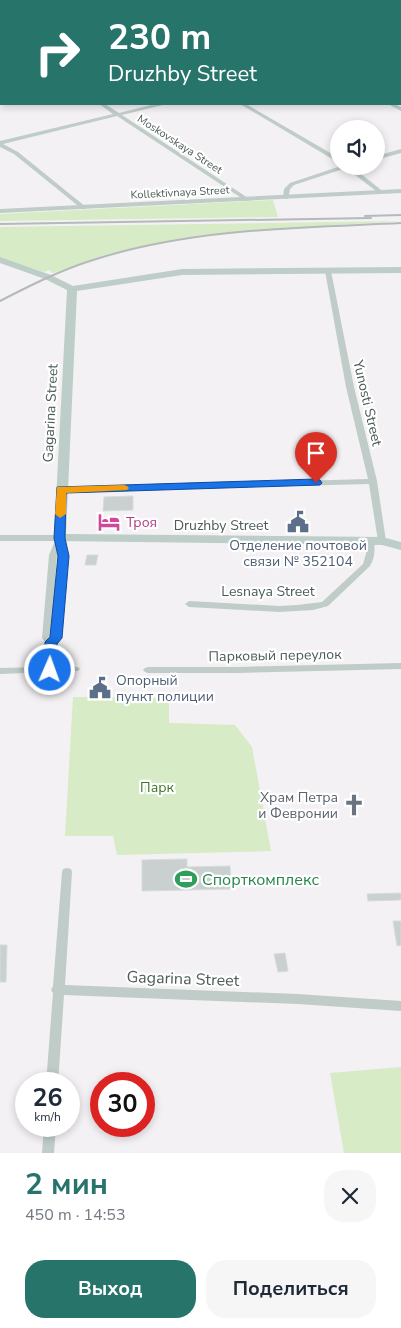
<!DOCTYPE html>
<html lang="ru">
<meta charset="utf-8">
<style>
:root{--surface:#fff;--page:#f6f6f7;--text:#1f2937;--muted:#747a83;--accent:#27746a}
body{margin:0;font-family:"Nunito Sans",sans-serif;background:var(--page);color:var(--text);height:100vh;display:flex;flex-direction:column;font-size:19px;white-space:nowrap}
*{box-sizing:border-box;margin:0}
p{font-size:16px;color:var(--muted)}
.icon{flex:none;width:28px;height:28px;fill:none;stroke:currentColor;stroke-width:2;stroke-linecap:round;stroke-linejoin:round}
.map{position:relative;height:1153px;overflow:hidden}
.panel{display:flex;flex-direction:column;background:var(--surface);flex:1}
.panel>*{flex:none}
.banner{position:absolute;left:0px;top:0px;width:401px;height:105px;box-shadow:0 2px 8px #0003;background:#27746a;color:#fff;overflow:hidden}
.controls{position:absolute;left:330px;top:120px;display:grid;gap:10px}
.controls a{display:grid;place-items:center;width:55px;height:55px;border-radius:50%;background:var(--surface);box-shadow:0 2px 8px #0003;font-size:25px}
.speed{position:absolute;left:15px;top:1072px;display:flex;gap:10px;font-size:25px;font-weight:700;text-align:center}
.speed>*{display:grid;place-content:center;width:65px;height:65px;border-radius:50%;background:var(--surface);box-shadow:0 2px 8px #0003;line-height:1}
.speed small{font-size:12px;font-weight:400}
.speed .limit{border:8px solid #d22;background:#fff;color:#111}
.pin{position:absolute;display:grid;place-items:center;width:42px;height:42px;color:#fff;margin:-51px -21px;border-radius:50% 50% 50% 0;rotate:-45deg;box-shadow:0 0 5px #0007}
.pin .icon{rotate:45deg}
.me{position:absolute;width:55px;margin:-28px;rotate:2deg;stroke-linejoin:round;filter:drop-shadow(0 0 4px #0008)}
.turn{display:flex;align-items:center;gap:18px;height:105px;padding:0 25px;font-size:22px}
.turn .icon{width:65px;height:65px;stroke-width:2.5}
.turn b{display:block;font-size:35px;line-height:42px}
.round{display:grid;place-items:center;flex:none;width:52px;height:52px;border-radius:20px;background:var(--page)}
.overview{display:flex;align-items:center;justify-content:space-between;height:85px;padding:0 25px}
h1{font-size:30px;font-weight:700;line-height:38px;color:var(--accent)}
.primary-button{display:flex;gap:10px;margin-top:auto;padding:10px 25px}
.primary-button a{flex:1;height:58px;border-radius:20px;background:var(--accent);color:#fff;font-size:20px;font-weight:700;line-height:58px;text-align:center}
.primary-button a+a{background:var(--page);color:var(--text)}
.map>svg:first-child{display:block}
.green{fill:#d6ebc6}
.building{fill:#c9d0cf;stroke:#d6dcdb}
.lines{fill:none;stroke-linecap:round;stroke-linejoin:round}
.minor{fill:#bfccc7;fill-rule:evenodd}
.tertiary{fill:#bfccc7;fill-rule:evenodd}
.secondary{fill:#bdcdc8;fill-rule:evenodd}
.rail{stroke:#b4bab9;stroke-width:2}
.route{fill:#1a73e8;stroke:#114b97}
.slow{fill:#f59e0b}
.labels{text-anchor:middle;stroke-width:4.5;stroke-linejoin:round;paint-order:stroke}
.far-street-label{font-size:11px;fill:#4b5c57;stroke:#fff}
.street-label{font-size:14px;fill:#4b5c57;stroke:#fff}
.hotel-label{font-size:14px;fill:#b23c85;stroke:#fff;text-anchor:start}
.service-label{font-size:14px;fill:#4e5e75;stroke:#fff}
.park-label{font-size:14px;fill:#3d7623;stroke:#fff}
.worship-label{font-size:14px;fill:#5b616d;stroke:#fff;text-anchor:end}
.near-leisure-label{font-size:16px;fill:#27864d;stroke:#fff;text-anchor:start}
.near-street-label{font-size:16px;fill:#4b5c57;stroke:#fff}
</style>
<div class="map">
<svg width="401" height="1153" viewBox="0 0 401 1153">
<rect width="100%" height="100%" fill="#f3f1f3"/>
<!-- green -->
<path class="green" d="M273,200L278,217L0,221V214Z
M401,221L261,230L182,238L108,254L53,273L49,270L44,272L0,258V227Z
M73,697L169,698V723L235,725L252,747L271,851L117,855L113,836H65Z
M401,1067V1153H344L330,1073Z"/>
<!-- building -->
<path class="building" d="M133,496V510L103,511L104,497Z
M87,555H98L96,565H85Z
M187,859V867L230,866L231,889L142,891V860Z
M401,893V900L368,901L367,894Z
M393,921H401V945L397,946Z
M0,945H7L6,982H0Z
M285,953L288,971L278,972L274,954Z"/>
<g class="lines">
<!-- minor -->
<path class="minor" d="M11,0H17V1H12Z
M65,0H71V1H66Z
M324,0H330V1H325Z
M0,35H1V38H0Z
M400,35H401V37H400Z
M400,44H401V48H400Z
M99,104H105L119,113L155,104H164L163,105L122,115L251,200L246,201L117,116L3,144L18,152L86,207V209H82L14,154L0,147V141L113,114Z
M240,104H246L339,158V163Z
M401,149V153L376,160V156Z
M341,166H351L385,193L380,194L346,168L294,185L290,189L288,199L283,198L284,189L290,183Z
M328,269L331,271L354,387L377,481L386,541L385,543H379L378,541L369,484L58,492L57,490L58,488H61L368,479L346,387L325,271Z
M0,535H60L64,538L67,555L61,638L56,644L55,666L78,667L80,669L78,671L0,674V668L45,667L46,643L42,638L49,555L55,541H0ZM58,553L59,555L52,629L57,555Z
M370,538L374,541C375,550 375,558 370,566L328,606L313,610L279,612L189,607L185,604L189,601L279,606L297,605L322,602L363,564L366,554V541Z
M401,663V669L237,673H148L145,672L143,670L145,668L148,667H237Z
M67,868L71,869L72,872L65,985L298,994L401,1001V1011L298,1004L64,995L58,1084H46L53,993L51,990L53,986L62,872L63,869Z
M44,1126H56L54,1153H42Z"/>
<!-- tertiary -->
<path class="tertiary" d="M195,0H202L203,1H196Z
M1,47V51L0,52V48Z
M388,104H395L401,107V111Z
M401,189V193L0,213V209Z"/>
<!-- secondary -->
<path class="secondary" d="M0,257L51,275L73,286L182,269L401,267V273L182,275L77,291L66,534L382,537L401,542V550L382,545L56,541L54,538L67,290L45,279L0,263Z"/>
<!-- rail -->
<path class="rail" d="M365,216L401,215
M0,224L371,218
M0,301C31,285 61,270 93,260C192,228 299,228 401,223"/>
</g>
<!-- route -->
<path class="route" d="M316,479L320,480L322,483L320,485L66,493L65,538L69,556L62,638L57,644L56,670L55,672H46L44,670L45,642L50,637L58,556L54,538L57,487Z"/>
<!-- slow -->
<path class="slow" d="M124,485L127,486L129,488L127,490L66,493V514L60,518L55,514L57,487Z"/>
<!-- icons -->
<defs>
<g id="hotel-bare" transform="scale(1.725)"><path d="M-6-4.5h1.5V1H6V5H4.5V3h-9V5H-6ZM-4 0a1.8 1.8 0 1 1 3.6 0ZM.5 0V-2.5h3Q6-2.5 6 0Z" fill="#d1479c" stroke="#fff" stroke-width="2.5" paint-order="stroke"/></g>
<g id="civic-bare" transform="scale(1.725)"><path d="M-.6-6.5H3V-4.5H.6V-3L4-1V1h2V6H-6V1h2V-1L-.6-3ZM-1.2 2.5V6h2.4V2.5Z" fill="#5c6f8a" stroke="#fff" stroke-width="2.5" paint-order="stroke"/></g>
<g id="church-bare" transform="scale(1.725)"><path d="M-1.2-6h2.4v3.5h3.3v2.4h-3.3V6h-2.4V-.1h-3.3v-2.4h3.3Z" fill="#6b7280" stroke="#fff" stroke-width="2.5" paint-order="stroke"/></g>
<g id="stadium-bare" transform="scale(1.725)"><path d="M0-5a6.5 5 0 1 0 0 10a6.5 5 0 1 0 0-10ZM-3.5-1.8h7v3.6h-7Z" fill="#2e9e5b" stroke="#fff" stroke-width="2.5" paint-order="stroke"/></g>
</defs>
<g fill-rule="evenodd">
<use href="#hotel-bare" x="109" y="522"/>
<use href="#civic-bare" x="298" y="522"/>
<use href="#civic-bare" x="100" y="688"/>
<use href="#church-bare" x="354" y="805"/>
<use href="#stadium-bare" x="186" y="879"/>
</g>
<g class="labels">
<!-- far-street labels -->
<g class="far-street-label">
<text transform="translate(180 144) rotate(33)" y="4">Moskovskaya Street</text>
<text transform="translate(180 192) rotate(-3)" y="4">Kollektivnaya Street</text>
</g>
<!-- street labels -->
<g class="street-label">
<text transform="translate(368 403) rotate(77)" y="5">Yunosti Street</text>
<text transform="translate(50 413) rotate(-87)" y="5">Gagarina Street</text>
<text x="221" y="530">Druzhby Street</text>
<text x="268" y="596">Lesnaya Street</text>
<text transform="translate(275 655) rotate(-1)" y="5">Парковый переулок</text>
</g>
<!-- hotel labels -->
<g class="hotel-label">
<text x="126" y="527">Троя</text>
</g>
<!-- service labels -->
<g class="service-label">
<text x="298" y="550">Отделение почтовой<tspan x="298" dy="16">связи № 352104</tspan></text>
<text x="116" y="685" text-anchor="start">Опорный<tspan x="116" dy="16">пункт полиции</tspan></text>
</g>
<!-- park labels -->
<g class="park-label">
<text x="157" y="792">Парк</text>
</g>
<!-- worship labels -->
<g class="worship-label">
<text x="338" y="802">Храм Петра<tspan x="338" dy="16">и Февронии</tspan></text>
</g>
<!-- near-leisure labels -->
<g class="near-leisure-label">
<text x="202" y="885">Спорткомплекс</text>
</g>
<!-- near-street labels -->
<g class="near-street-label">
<text transform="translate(183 978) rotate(2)" y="6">Gagarina Street</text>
</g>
</g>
</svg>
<div class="controls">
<a><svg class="icon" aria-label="sound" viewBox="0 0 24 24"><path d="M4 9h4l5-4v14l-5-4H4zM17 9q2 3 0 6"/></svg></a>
</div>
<div class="speed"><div>26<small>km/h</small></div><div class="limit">30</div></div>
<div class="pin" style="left:316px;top:483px;background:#d93025"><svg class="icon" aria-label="arrive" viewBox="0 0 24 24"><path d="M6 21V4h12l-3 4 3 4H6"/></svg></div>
<svg class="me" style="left:50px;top:670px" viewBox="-20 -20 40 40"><circle r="17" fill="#1a73e8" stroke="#fff" stroke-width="3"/><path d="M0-11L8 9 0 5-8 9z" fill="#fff"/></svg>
<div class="banner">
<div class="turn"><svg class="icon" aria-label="right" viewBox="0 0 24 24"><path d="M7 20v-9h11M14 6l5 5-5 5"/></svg><div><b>230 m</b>Druzhby Street</div></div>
</div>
</div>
<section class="panel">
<div class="overview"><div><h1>2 мин</h1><p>450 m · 14:53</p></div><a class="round"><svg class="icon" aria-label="close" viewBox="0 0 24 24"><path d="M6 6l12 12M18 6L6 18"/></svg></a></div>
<div class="primary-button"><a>Выход</a><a>Поделиться</a></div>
</section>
